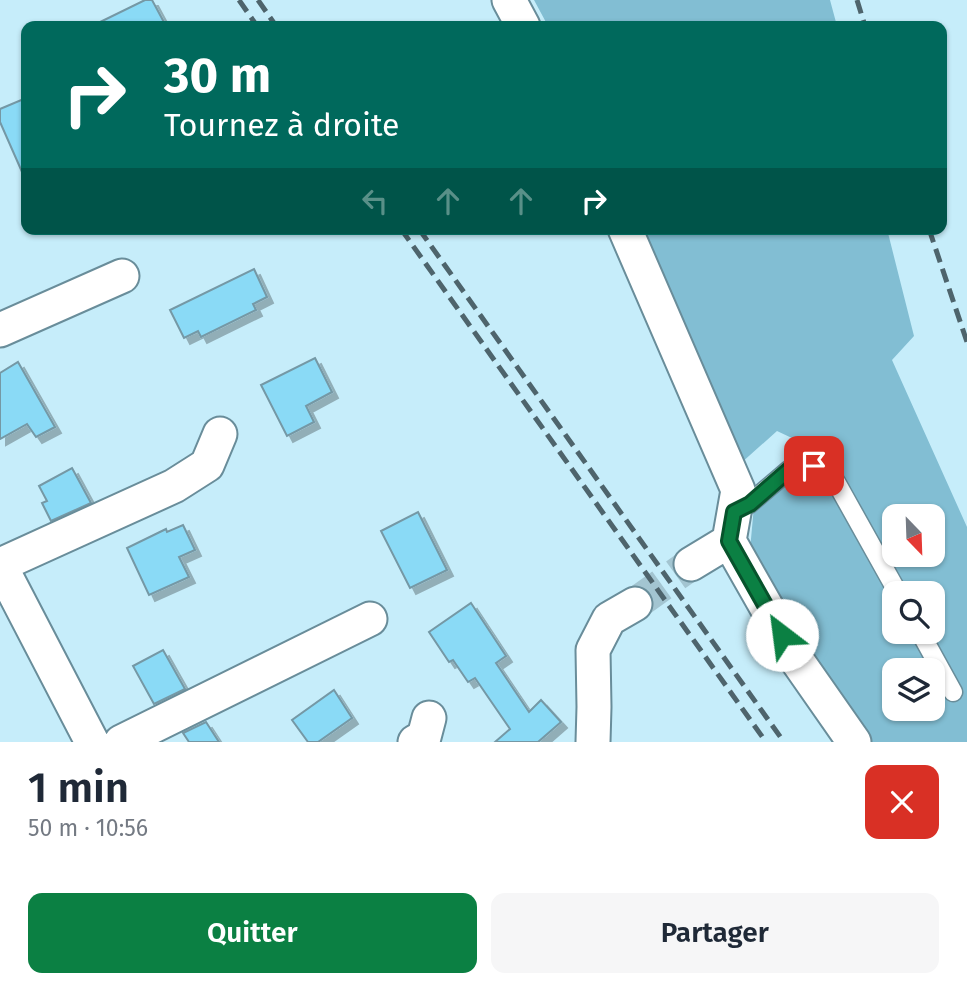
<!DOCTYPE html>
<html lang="fr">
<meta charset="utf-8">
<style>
:root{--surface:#fff;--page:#f6f6f7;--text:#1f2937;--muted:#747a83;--accent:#0b8043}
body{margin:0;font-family:"Fira Sans",sans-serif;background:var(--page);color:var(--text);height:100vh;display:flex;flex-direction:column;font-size:26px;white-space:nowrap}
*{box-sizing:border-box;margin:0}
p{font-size:23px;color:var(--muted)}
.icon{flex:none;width:38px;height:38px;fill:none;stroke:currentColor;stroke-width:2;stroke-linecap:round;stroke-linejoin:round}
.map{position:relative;height:742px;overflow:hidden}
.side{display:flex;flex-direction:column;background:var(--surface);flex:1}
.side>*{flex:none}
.hud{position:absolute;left:21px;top:21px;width:926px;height:214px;border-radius:14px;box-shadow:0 2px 5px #0004;background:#00695c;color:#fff;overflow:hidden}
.needle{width:46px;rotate:157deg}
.fabs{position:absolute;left:882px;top:504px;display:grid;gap:14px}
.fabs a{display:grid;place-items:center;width:63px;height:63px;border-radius:14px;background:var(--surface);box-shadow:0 2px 5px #0004;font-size:35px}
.pin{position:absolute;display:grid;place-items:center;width:60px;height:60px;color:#fff;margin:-30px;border-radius:14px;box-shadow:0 4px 10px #0006}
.me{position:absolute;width:77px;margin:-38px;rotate:330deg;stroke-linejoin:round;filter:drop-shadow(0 0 5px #0008)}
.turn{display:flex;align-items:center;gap:24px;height:147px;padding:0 28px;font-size:32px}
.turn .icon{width:91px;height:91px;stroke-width:2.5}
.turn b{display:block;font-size:49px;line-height:60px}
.lanes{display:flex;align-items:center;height:66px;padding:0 28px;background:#0003;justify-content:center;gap:35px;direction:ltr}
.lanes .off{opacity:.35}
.round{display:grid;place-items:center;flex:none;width:74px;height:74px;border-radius:14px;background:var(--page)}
.headline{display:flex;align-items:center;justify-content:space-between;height:119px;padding:0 28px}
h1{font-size:42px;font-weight:600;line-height:52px}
.cta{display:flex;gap:14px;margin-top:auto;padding:14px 28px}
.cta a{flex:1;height:80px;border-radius:14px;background:var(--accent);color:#fff;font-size:28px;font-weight:600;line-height:80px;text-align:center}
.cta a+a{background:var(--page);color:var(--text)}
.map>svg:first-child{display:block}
.green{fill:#82bed3;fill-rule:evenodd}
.building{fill:#8adaf6;stroke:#7498a5;stroke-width:2;filter:url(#shadow)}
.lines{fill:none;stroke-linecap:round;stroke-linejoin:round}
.street-tunnel{stroke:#a3c5d1;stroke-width:33;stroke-dasharray:33 17;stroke-linecap:butt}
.lane-casing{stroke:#698d9a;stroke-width:21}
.street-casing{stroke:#698d9a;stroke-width:37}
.lane{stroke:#fff;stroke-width:18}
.street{stroke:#fff;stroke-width:33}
.rail{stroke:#4e646c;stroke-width:5;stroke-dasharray:14 7;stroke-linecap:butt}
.route-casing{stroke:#07532c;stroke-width:18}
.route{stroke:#0b8043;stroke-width:12}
</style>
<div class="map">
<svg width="967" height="742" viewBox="0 0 967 742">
<defs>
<filter id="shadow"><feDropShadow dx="6" dy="6" stdDeviation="0" flood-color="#0004"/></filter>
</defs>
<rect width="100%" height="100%" fill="#c6edfa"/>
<!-- green -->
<path class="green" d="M534,0H830L837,26H548Z
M637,229H887L914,336L892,360L967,527V742H866L795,639L750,550L754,506L813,448L777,431L740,464ZM894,516H933V555H894ZM894,593H933V632H894ZM894,670H933V709H894Z"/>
<!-- building -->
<path class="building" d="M145,0H152L166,26H92Z
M26,98V181L0,122V109Z
M254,269L267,297L253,304L256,310L201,337L198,331L184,338L170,310Z
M315,358L332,392L306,406L314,422L287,436L261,385Z
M18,362L55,427L36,437L27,424L0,439V373Z
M72,468L91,503L51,521L42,503L47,501L39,486Z
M418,512L447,570L410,588L381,531Z
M183,525L195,550L179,557L189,577L149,595L127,548L166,529L167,532Z
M471,603L506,656L496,663L529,712L541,700L561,722L538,742H495L510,729L475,678L468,682L453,660L449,662L429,632Z
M163,650L185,689L154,704L133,666Z
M334,690L352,718L318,742H308L292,720Z
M206,722L219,742H189L183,733Z"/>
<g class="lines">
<!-- street-tunnel -->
<path class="street-tunnel" d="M635,604L691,564"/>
<!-- lane casing -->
<g class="lane-casing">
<path id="lane" d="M734,512L749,504L789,470L814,466L836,482L898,593
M920,632L953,692"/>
</g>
<!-- street casing -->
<g class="street-casing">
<path id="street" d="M509,0L523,26
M625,229L738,490L729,541L691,564
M0,330L122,276
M729,541L796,659L854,742
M0,565L174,486L207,465L220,434
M0,565L92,742
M121,742L370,619
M415,742L424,737L429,718
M593,742L594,707L593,650L609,619L635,604"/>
</g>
<!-- lane -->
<use href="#lane" class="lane"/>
<!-- street -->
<use href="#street" class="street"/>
<!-- rail -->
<path class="rail" d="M239,0L257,26
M258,0L276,26
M857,0L865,26
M401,229L766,742
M419,229L784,742
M929,229L967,342"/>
</g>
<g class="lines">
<!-- route casing -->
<g class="route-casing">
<path id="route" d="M782,635L729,541L734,512L750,504L789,470L814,466"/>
</g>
<!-- route -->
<use href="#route" class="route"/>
</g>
</svg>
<div class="fabs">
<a><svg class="needle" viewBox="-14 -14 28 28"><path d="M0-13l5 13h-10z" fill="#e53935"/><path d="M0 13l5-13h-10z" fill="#747a83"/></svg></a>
<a><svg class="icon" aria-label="search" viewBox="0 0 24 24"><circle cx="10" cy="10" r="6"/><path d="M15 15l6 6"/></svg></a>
<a><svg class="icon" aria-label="layers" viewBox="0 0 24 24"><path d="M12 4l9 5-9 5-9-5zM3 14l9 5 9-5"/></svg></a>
</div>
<div class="pin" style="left:814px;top:466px;background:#d93025"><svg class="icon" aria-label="arrive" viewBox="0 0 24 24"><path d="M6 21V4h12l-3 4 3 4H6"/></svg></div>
<svg class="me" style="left:782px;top:635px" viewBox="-20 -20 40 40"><circle r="19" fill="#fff"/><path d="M0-13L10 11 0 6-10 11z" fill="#0b8043"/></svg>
<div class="hud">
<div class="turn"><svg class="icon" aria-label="right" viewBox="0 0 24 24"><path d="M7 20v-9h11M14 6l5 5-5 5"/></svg><div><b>30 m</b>Tournez à droite</div></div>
<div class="lanes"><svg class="icon off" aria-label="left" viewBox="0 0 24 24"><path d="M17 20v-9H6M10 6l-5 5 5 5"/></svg><svg class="icon off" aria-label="ahead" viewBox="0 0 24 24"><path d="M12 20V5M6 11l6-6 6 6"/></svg><svg class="icon off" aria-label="ahead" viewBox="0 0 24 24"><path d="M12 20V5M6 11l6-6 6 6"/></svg><svg class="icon" aria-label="right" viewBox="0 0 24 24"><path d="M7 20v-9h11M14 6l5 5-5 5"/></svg></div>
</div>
</div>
<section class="side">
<div class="headline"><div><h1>1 min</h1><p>50 m · 10:56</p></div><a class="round" style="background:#d93025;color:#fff"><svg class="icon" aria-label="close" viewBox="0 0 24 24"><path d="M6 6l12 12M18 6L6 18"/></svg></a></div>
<div class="cta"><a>Quitter</a><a>Partager</a></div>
</section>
